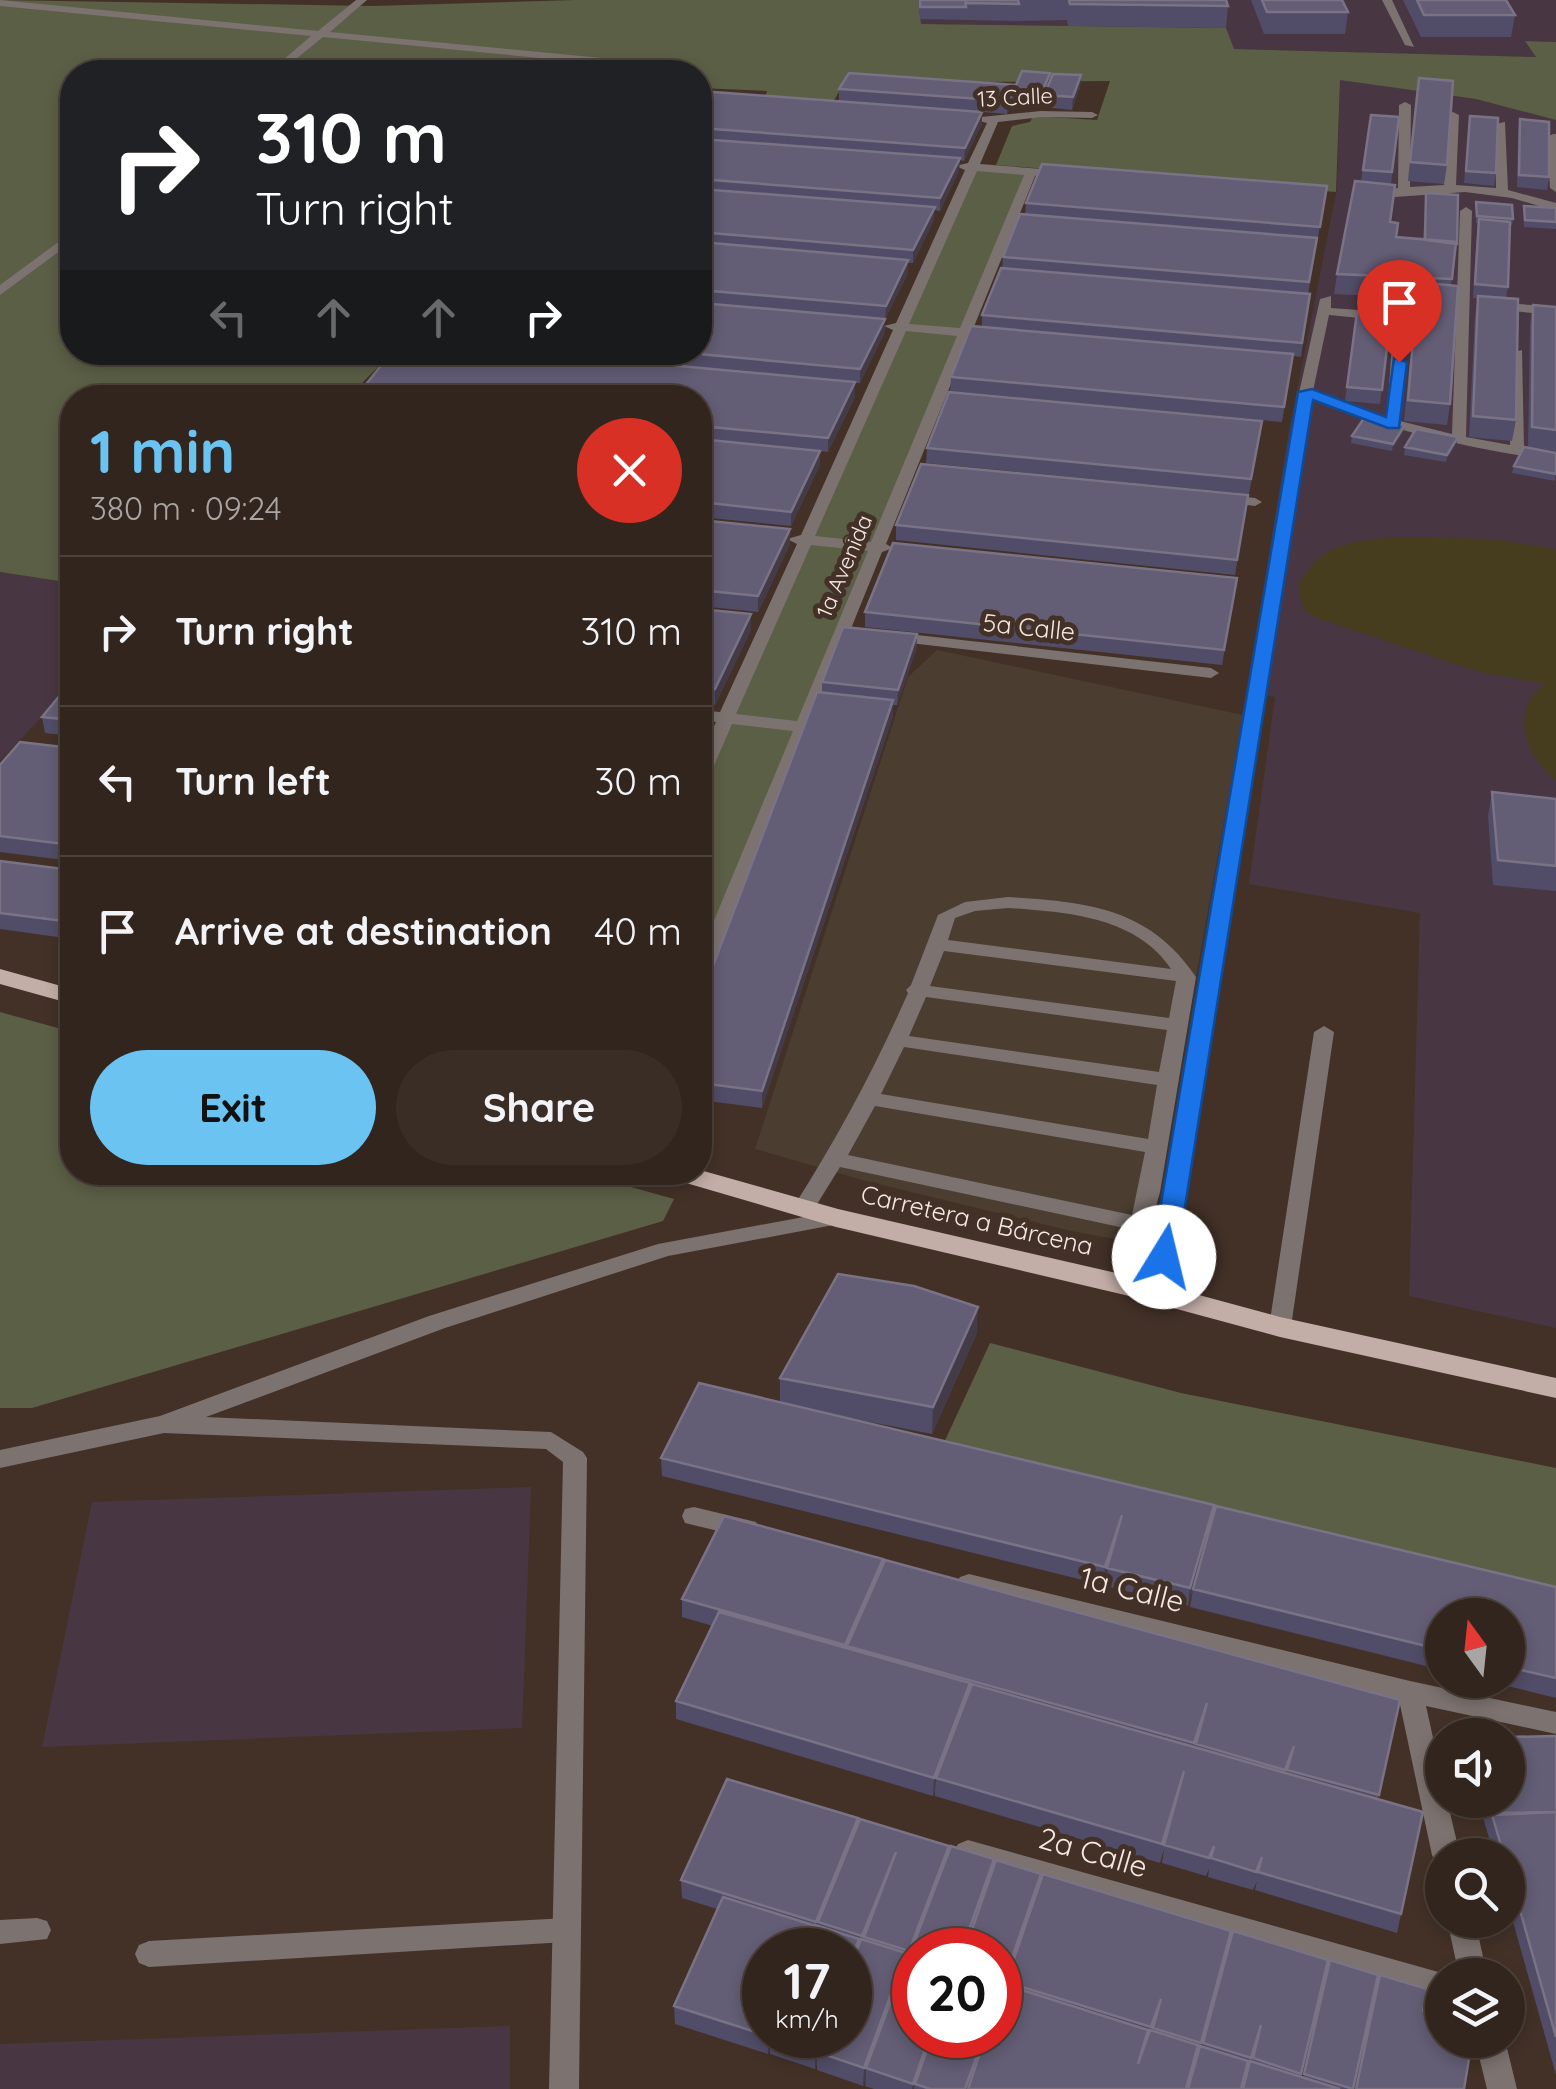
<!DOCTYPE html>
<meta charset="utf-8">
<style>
:root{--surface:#32251d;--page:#3a2d26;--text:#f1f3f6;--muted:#a8a5a4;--line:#4d423b;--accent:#6ac3f1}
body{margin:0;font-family:Quicksand,sans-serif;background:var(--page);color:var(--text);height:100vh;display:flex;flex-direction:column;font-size:38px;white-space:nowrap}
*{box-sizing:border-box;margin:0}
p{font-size:32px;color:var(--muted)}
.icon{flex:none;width:55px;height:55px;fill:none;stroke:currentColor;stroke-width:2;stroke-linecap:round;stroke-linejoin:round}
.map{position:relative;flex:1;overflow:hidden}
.sheet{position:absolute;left:60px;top:385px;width:652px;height:800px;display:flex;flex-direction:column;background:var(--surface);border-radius:40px;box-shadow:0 5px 15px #0003,0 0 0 2px var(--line)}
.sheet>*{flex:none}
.hud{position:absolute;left:60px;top:60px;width:652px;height:305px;border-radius:40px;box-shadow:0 5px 15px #0003,0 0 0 2px var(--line);background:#202124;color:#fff;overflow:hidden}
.needle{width:65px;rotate:345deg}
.buttons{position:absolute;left:1425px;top:1598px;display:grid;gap:20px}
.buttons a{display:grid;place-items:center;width:100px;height:100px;border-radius:50%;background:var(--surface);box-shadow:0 5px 15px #0003,0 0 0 2px var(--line);font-size:50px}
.speed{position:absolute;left:742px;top:1928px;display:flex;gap:20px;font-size:50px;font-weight:700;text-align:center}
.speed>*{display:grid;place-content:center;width:130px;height:130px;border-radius:50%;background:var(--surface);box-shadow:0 5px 15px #0003,0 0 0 2px var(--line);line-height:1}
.speed small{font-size:25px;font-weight:400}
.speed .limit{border:15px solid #d22;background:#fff;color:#111}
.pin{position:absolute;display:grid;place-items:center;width:85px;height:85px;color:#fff;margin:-102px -42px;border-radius:50% 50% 50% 0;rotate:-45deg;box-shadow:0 0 10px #0007}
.pin .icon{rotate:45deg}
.me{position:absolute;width:110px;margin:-55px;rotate:9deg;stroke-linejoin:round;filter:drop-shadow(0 0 8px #0008)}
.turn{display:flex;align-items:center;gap:35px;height:210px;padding:0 30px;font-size:45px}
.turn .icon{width:130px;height:130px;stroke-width:2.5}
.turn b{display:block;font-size:70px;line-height:85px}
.lanes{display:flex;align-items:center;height:95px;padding:0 30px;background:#0003;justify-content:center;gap:50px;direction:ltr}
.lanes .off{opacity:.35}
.round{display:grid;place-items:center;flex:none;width:105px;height:105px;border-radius:52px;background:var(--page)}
.head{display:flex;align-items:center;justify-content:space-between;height:170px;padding:0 30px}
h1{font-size:60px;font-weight:700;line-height:75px;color:var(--accent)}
.cta{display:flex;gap:20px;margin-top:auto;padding:20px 30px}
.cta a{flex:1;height:115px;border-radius:60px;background:var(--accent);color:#111;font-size:40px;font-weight:700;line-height:115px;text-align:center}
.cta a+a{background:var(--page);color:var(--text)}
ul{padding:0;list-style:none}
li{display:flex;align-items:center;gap:30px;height:150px;padding:0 30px;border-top:2px solid var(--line)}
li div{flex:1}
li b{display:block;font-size:38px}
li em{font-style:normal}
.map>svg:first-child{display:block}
.industrial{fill:#483743}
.education{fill:#4b3d30}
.green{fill:#5b5f46}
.sand{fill:#453d1d}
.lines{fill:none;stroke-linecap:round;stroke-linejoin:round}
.lane{fill:#7c726f;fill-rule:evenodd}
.street{fill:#7c726f;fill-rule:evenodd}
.primary{fill:#c3ada7;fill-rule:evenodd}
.wall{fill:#514d68;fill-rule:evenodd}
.shaded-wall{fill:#443b49}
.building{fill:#635d75;stroke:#7a7386;stroke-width:2.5}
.route{fill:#1a73e8;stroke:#114b97;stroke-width:2.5}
.labels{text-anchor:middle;stroke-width:10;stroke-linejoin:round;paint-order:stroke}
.far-street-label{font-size:22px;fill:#f4e8e2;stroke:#433127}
.street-label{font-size:25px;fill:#f4e8e2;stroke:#433127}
.near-street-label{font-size:30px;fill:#f4e8e2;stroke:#433127}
</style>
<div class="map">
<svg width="1556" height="2089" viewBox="0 0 1556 2089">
<rect width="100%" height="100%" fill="#433127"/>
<!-- industrial -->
<path class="industrial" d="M918,0H1556V42L1526,41L1537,57L1233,49L1225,28L921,24Z
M1340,79L1476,99L1556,120V1328L1409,1296L1420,913L1249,884L1275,697L1247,691L1288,436L1337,189Z
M0,572L72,583V685L0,761Z
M531,1487L522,1728L42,1747L92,1502Z
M510,2026V2089H0V2044Z"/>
<!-- education -->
<path class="education" d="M937,650L1243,715L1148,1245L1071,1231L866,1181L755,1149L908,677Z"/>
<!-- green -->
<path class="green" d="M0,0L372,6L575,0H918L921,24L1226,28L1234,49L1536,57L1525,41L1556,42V120L1476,99L1340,80L1336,192L996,165L1012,126L1030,122L1033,116L1097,120L1110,81L844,83L833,102L765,98L767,91L700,88V72H72V352L392,353L348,397L72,398V583L0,572Z
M972,167L1031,172L700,977V777Z
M0,1012L72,1032V1172H577L674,1199L663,1221L32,1408H0Z
M990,1343L1181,1393L1556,1468V1594L942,1447Z"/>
<!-- sand -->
<path class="sand" d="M1392,537L1494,539L1556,549V780C1524,756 1509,707 1546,684L1476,671L1317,618L1304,610L1298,586C1320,544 1348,542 1392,537Z"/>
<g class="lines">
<!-- lane -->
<path class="lane" d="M0,0L318,31L356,0H367L330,32L633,61L638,64L633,67L323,37L280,72H269L311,36L0,6Z
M1382,0H1392L1414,47L1405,45Z
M1405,102L1411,105L1410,187L1444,185L1447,115L1453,112L1459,115L1456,185L1496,188L1495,124L1505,122L1508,190L1556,203V211L1512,198L1465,192L1367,199V193L1398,188L1399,105Z
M1553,134H1556V192L1550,188L1547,137Z
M1466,207L1472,211L1466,437L1510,445V353L1522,350L1524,448L1556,453V461C1471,449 1392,431 1312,400L1169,1296L1166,1301H1150L1147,1296L1299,393L1320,299L1331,296V308L1372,311L1405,322L1400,421L1452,434L1460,211ZM1329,315L1370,319L1393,327L1387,417L1313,391Z
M72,232V242L0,295V285Z
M1493,302L1556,307V315L1488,309L1486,306Z
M1008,897C1086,902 1149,907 1196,977L1160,1192L1133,1290H1117L1114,1285L1129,1229L840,1167L811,1214L803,1216L792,1209C838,1137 874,1070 908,993L906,990L911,985L938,915L965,902ZM1008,908C1065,912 1136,916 1171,969L948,940L955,918L975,911ZM944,951L1176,981L1169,1018L930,986ZM926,997L1167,1030L1159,1072L909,1036ZM904,1047L1157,1085L1148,1139L881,1094ZM875,1106L1145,1152L1132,1215L848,1155Z
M1324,1026L1334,1032L1291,1327L1288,1333H1272L1269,1327L1314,1032Z
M37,1918L47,1921L51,1930L47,1939L0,1944V1920Z
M566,1918L576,1921L580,1930L576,1939L566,1942L149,1967L139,1963L135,1954L139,1945L149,1941Z"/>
<!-- street -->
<path class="street" d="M1041,111L1092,112L1098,115L1092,118L1041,117L998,122L980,164L1042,169L1048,173L1035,176L973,329L979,333L970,337L886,544L893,548L882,552L710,977L700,983V954L793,731L732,724L709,777L700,782V758L716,722L700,720V710L720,712L797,544L787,539L801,535L893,330L884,326L896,323L965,170L955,166L968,163L987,123L975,120L981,117ZM977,171L1024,175L960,328L909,324ZM906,331L957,336L871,542L815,536ZM811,545L868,551L797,721L736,714Z
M1220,494L1255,498L1262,502L1255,506L1215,501V495Z
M890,632L1211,668L1219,673L1211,678L884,640L882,637Z
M836,1211L847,1218L844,1223L668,1256L445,1328L206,1417L551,1432L583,1452L587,1458L579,2089H549L563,1462L546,1449L164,1433L0,1468V1450L160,1416L429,1316L658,1244Z
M694,1507L756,1522L759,1529L756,1536L747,1538L685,1523L682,1516L685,1509Z
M969,1574L1410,1681L1556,1712V1734L1426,1706L1442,1778V1800H1447L1460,1855H1442V1866L1436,1863L1432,1855L1399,1700L960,1591L956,1584L960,1577Z
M968,1840L1442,1973L1447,1975H1442V1999L958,1860L954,1852L958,1844Z
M1447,1920H1475L1487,1975H1459Z
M1475,2040H1505L1517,2089H1487Z"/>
<!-- primary -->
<path class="primary" d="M0,969L72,989V1004L0,984Z
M700,1170L838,1209L1125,1275L1280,1317L1556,1378V1398L1280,1337L1125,1295L836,1227L669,1178L665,1172Z"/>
</g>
<!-- wall -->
<path class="wall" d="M918,0H1226L1228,6L1226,28L1068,26L1067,20L1018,21L920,19Z
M1251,0H1342L1348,12L1345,34H1264Z
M1403,0H1506L1515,15L1511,37H1421Z
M1050,73L1049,84L1081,75L1080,87L1072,110L1044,107V97L1040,107L1011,105L1007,114L982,112V124L964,161L960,160L959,171L940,211L934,210V220L913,263H908V273L885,319V332L860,383H855V397L828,452L820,451V465L791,526L700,517V398H359V393L392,352H700V91L839,101V89L1016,85Z
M1416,96L1447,165L1444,184L1408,181Z
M1371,115L1399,117L1391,184L1390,222L1396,237L1423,240L1426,193L1457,244L1451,285L1450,404L1447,425L1404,421L1416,298L1334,294L1337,274L1361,182Z
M1470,116L1496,173L1494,186L1464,183Z
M1520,119L1549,177L1547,190L1517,187L1518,132Z
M1327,186L1308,294H1310L1301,357L1293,356L1282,422L950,391L951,377L982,327V315L1002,268L1003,257L1025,214L1026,203Z
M1476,202L1513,219L1512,225H1510L1508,287L1506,298L1516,420L1512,441L1469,437L1475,316L1478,298H1473L1478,223H1476Z
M1524,206L1556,208V229L1524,227Z
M1533,305L1556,307V451L1535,449L1556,453L1555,481L1512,473L1514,466L1528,448L1530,325Z
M1357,312L1391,314L1380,404L1345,401Z
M1405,425L1403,433L1392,451L1351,443L1352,436Z
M1260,435L1249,494L926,463L927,448Z
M1458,437L1456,444L1446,462L1404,455L1405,447Z
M1248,495L1235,575L896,540V525Z
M700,520L790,529V544L758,612L700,606Z
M1235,594L1222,665L865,627V612Z
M700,609L751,614V630L715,705L700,703Z
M917,634L916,650L897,705H893V716L762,1108L700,1100V1000L822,693V682Z
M72,681V736L45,733L42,717Z
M72,748V861L0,852V765Z
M1492,792L1556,799V891L1493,885L1488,816Z
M0,861L72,870V939L0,929Z
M977,1333L932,1434L824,1413L1211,1523L1556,1587V1698L1483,1680H1508V1615H1442V1670L1190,1607L1193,1589L1188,1606L1105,1586L1107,1574L1103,1585L662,1476L661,1458L780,1402V1378Z
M883,1565L1400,1700L1378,1799L1423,1812L1397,1933L1255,1890L1257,1881L1253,1890L1208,1877L1209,1869L1206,1876L1162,1863L1164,1849L1160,1863L935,1796V1790L933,1796L676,1719V1701L713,1626L682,1617V1599Z
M1556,1736V2075L1508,1904V1855H1494L1478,1800H1508Z
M858,1818V1825L994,1867L1041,1874L1040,1883L1231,1931L1228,1949L1202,2046L1233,1931L1328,1960L1301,2077H1303L1330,1960L1353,2089H1243L1246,2076L1245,2075L1242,2089L1195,2060L1188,2089H874L865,2086L866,2079L863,2086L817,2070V2064L815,2069L770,2054V2049L768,2054L675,2024L674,2006L717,1909L682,1898L681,1880ZM915,1950H1000V2035H915Z"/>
<!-- shaded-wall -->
<path class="shaded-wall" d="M1050,73L1049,85L1040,107L1041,95Z
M1081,75L1080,87L1072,110L1073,97Z
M1012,93L1011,105L1007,114L1008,101Z
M982,112V124L964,161L965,148Z
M960,158L959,171L940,211V198Z
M935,207L934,220L913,263V250Z
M908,260V273L885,319L886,306Z
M885,319V332L860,383V369Z
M855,382V397L828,452V438Z
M1405,425L1403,433L1392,451L1393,444Z
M1458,437L1456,444L1446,462L1447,455Z
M820,451V465L791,526V512Z
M790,529V544L758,612V596Z
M751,614V630L715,705V689Z
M917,634L916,650L897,705L898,690Z
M893,700V716L762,1108V1091Z
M706,707L707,723L700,737V720Z
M978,1307L977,1333L932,1434L933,1407Z
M1214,1505L1211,1523L1188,1606L1190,1588Z
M1122,1515L1107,1574L1103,1585L1105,1567Z
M883,1559L882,1577L847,1646V1658L845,1663V1645Z
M970,1683L969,1701L936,1778L935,1790L933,1796L934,1778Z
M858,1818V1836L818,1922V1935L816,1940V1922Z
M949,1846L947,1864L911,1951V1963L908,1969L909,1951Z
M994,1859L993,1878L967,1950H962Z
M1041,1874L1039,1892L1006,1982L1003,1999L1004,1981Z
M1231,1931L1228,1949L1198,2061L1201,2043Z
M906,1953L905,1972L866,2068V2079L863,2086L864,2068Z
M768,2035H775L770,2036V2049L768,2054Z
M822,2035H828L817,2052V2064L815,2069V2051Z
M930,2035H935L915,2084L914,2089H912L913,2084Z
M984,2035H988L970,2089H965Z"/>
<!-- building -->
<path class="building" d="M920,0H965L966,7H920Z
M966,0H1018L1019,4L966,3Z
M1069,0H1226L1228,6L1070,4Z
M1262,0H1342L1348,12H1267Z
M1417,0H1506L1515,15H1424Z
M1022,71L1050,73L1041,95L1012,93L1008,101L839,89L849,73L1016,85Z
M1053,74L1081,75L1073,97L1044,95Z
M1419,78L1453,81L1447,165L1410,162Z
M700,91L982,112L965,148L700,128Z
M1371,115L1399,117L1392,172L1363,170Z
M1470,116L1498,118L1496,173L1466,171Z
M1520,119L1549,122V177L1519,175Z
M700,139L960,158L940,198L700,179Z
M1042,164L1327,186L1320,227L1026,203Z
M1355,181L1395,185L1390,222L1398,223L1396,237L1456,242L1452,279L1337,274Z
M700,189L935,207L913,250L700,232Z
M1426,193L1458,195L1457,244L1425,240Z
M1476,202L1512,205L1513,219L1477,216Z
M1524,206L1556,208V222L1525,220Z
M1020,214L1317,238L1309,282L1003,257Z
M1479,219L1510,222L1508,287L1475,284Z
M700,242L908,260L886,306L700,290Z
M1001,268L1310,294L1302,343L982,315Z
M1418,282L1458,286L1450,404L1408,400Z
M1478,296L1518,299L1516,420L1473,416Z
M700,303L885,319L860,369L677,352H700Z
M1533,305L1556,307V430L1532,427Z
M1357,312L1391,314L1382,390L1347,387Z
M971,326L1293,354L1284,407L951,377Z
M392,352H526L855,382L828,438L700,426V398H403L359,393Z
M949,392L1262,421L1251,479L927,448Z
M1364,418L1405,425L1393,444L1352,436Z
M1416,429L1458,437L1447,455L1405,447Z
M700,439L820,451L791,512L700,502Z
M1524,447L1556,453V474L1514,466Z
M921,464L1248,495L1237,560L896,525Z
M700,520L790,529L758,596L700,590Z
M893,543L1237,578L1224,650L865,612Z
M700,609L751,614L715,689L700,688Z
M843,627L917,634L898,690L822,682Z
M72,681V720L42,717Z
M817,692L893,700L762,1091L700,1083V1000Z
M700,706L706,707L700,720Z
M20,742L72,748V845L0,836V765Z
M1492,792L1556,799V866L1498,860Z
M0,861L72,870V922L0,913Z
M838,1274L914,1286L978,1307L933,1407L780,1378Z
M699,1383L1214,1505L1190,1588L1107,1568L1122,1515L1105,1567L661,1458Z
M1216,1506L1556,1587V1678L1508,1667V1615H1442V1650L1193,1589Z
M724,1516L883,1559L845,1645L682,1599Z
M885,1560L1400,1700L1379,1795L1287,1770L1294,1746L1285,1770L1196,1744L1207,1703L1194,1743L847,1646Z
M719,1612L970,1683L934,1778L676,1701Z
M972,1684L1423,1812L1401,1914L1258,1872L1262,1857L1256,1872L1211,1858L1214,1846L1209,1858L1164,1845L1184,1771L1162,1844L936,1778Z
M1556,1736V1812L1492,1813L1488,1800H1508V1737Z
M727,1779L858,1818L816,1922L681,1880Z
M1556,1812V2037L1508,1868V1855H1504L1492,1815Z
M860,1819L949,1846L909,1951L864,1937L896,1852L862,1936L818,1922Z
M951,1846L994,1859L962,1950H915V1953L911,1951Z
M996,1860L1041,1874L1004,1981L1000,1980V1950H965Z
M1043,1874L1231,1931L1201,2043L1153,2028L1161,1999L1151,2027L1006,1982Z
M723,1897L813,1925L803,1950H765V2035L674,2006Z
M815,1925L859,1939L850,1963V1950H805Z
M1233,1931L1328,1960L1301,2074L1253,2058L1261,2025L1251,2058L1203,2043Z
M861,1939L906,1953L864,2068L817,2052L824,2035H850V1968Z
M908,1954L915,1956V2035H930L913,2084L866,2068Z
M1330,1960L1378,1975L1353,2089L1304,2074Z
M1380,1975L1427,1989L1423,2012L1430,1990L1442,1994V2040H1472L1464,2089H1356Z
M1003,1984L1148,2030L1138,2064L1150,2030L1198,2045L1186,2089H968L986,2035H1000V1994Z
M770,2035H822L815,2051L770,2036Z
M932,2035H984L965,2089H930L915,2084Z
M1200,2046L1248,2061L1241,2089H1188Z
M1250,2061L1340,2089H1243Z"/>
<!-- route -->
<path class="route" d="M1394,358L1407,362L1399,428H1388L1313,400L1177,1257L1164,1266L1152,1257L1298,392L1312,389L1386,417Z"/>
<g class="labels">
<!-- far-street labels -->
<g class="far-street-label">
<text transform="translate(1015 97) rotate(-3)" y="8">13 Calle</text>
<text transform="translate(844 566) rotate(-67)" y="8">1a Avenida</text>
</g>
<!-- street labels -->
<g class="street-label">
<text transform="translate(1029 627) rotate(6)" y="9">5a Calle</text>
<text transform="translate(977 1220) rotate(13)" y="9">Carretera a Bárcena</text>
</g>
<!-- near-street labels -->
<g class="near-street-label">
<text transform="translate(1132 1590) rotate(14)" y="10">1a Calle</text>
<text transform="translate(1093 1853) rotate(16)" y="10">2a Calle</text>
</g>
</g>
</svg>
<div class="buttons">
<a><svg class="needle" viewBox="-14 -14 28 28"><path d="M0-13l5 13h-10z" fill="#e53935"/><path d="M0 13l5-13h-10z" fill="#a8a5a4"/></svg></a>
<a><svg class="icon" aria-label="sound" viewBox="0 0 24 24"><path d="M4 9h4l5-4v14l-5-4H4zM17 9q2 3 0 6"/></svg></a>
<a><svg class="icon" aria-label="search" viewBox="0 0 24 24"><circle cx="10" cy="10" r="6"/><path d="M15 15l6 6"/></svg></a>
<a><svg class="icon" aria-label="layers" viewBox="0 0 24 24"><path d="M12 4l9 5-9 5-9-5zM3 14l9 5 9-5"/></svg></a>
</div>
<div class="speed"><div>17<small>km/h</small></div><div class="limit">20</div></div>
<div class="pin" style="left:1399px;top:362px;background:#d93025"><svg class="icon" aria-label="arrive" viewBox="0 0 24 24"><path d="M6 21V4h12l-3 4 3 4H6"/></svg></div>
<svg class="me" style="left:1164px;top:1257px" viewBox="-20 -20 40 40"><circle r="19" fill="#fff"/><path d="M0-13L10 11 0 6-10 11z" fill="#1a73e8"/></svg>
<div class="hud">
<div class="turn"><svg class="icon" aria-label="right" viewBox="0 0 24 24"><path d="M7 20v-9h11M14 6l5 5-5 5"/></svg><div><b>310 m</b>Turn right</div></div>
<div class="lanes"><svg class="icon off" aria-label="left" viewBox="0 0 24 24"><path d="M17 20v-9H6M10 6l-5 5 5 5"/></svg><svg class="icon off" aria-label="ahead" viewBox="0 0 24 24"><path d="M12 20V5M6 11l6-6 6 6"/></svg><svg class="icon off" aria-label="ahead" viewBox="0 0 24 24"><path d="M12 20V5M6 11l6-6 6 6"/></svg><svg class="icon" aria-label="right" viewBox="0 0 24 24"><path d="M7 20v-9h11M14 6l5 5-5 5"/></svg></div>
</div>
<section class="sheet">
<div class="head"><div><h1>1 min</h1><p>380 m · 09:24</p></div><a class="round" style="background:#d93025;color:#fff"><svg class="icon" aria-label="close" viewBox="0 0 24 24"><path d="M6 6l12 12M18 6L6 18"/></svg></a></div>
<ul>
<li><svg class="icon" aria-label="right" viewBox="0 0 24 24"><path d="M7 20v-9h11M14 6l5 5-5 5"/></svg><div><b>Turn right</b></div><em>310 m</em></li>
<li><svg class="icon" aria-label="left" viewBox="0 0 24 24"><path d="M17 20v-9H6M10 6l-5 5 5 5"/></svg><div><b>Turn left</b></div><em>30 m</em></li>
<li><svg class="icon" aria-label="arrive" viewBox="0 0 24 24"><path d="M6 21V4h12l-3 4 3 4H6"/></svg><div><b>Arrive at destination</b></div><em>40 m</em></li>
</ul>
<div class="cta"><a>Exit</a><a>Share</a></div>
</section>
</div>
